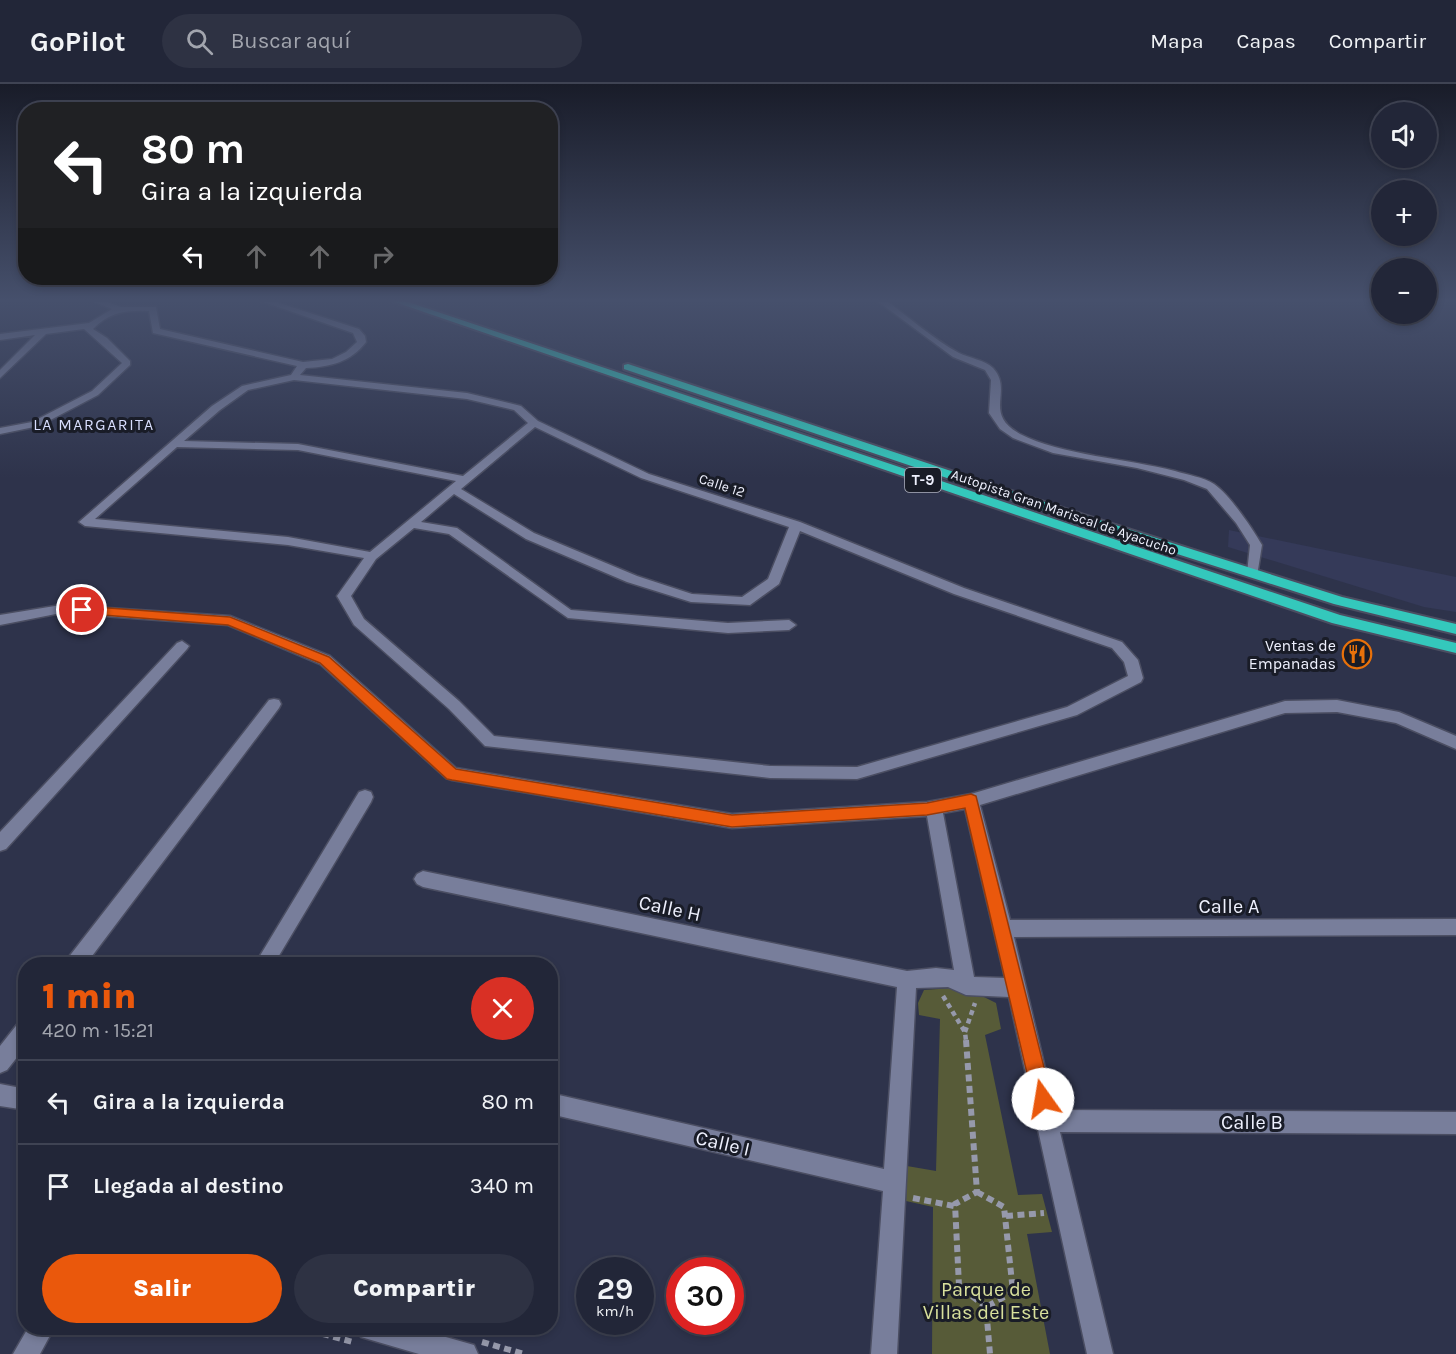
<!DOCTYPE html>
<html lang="es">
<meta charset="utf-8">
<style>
:root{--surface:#222638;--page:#2e3243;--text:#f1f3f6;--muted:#a2a5ae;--line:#3f4353;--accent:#ea580c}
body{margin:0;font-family:Karla,sans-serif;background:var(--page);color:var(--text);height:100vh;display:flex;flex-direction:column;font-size:22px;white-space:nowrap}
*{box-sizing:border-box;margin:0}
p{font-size:20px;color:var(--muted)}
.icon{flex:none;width:33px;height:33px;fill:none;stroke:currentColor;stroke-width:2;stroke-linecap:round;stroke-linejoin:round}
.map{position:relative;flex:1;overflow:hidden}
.sheet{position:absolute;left:18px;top:873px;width:540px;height:378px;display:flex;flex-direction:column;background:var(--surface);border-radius:24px;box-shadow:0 3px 9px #0003,0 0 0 2px var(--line)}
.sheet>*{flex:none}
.top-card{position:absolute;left:18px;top:18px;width:540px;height:183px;border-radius:24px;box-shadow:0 3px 9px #0003,0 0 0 2px var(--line);background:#202124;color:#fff;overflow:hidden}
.buttons{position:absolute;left:1371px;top:18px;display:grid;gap:12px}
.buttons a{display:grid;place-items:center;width:66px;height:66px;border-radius:50%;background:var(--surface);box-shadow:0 3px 9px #0003,0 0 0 2px var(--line);font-size:30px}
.speed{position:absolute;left:576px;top:1173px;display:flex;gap:12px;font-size:30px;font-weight:700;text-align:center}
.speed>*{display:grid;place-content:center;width:78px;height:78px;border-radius:50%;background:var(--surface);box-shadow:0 3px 9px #0003,0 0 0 2px var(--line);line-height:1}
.speed small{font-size:15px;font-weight:400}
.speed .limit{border:9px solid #d22;background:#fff;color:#111}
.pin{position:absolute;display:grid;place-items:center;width:51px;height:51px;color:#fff;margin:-26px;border:3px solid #fff;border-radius:50%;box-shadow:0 2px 6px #0007}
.me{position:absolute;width:66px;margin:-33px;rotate:347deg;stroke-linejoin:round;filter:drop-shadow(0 0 4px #0008)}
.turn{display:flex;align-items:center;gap:21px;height:126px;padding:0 24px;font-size:27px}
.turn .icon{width:78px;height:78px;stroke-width:2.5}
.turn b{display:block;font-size:42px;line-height:51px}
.lanes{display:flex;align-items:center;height:57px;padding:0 24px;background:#0003;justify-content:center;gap:30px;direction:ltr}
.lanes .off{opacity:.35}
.round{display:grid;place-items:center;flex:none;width:63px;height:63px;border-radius:32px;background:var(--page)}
.summary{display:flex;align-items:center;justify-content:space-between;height:102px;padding:0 24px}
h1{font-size:36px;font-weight:800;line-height:45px;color:var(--accent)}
.cta{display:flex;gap:12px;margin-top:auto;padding:12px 24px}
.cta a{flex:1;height:69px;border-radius:36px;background:var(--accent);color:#fff;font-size:24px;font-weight:800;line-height:69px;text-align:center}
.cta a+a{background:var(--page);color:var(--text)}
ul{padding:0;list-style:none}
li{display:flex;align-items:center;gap:18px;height:84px;padding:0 24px;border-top:2px solid var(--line)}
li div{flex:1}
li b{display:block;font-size:22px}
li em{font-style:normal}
header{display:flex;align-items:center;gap:36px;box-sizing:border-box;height:84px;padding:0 30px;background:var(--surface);border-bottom:2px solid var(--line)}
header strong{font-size:28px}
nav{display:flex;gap:33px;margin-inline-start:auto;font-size:21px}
.search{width:420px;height:54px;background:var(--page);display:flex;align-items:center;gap:15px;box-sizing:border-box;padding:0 21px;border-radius:33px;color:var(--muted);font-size:22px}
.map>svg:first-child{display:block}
.built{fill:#353a59}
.green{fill:#575b38}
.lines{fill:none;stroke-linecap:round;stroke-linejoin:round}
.minor-casing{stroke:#4b4e62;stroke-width:3}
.trunk-casing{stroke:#4b4e62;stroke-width:4}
.path-far1{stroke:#9699ab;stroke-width:4.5;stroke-dasharray:5 4;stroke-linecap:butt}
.path{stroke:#9699ab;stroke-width:6;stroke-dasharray:7 4.5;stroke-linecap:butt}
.minor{fill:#787e9b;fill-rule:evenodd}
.trunk{fill:#34c8bc;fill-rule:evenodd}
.route{fill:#ea580c;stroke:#983908;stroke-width:1.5}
.labels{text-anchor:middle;stroke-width:6;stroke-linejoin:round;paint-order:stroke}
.far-street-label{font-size:14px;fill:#eff1fe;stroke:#191c27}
.shield{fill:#191c27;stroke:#afb1be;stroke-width:1.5}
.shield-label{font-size:15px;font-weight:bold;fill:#eff1fe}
.far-quarter-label{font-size:16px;letter-spacing:1.5px;fill:#d8defe;stroke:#191c27}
.poi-label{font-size:16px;fill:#eff1fe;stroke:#191c27;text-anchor:end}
.near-street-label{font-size:20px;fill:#eff1fe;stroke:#191c27}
.near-park-label{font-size:20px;fill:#d8e09c;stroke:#191c27}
</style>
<header>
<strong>GoPilot</strong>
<div class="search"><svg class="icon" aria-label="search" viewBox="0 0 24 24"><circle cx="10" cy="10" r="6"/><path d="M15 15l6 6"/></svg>Buscar aquí</div>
<nav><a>Mapa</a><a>Capas</a><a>Compartir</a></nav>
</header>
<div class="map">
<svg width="1456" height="1270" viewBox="0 0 1456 1270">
<rect width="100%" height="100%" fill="#2e334b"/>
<!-- built -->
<path class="built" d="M1229,446L1456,493V528L1424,523L1228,463Z"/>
<!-- green -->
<path class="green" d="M952,904L976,909L996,919L1001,945L985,951L1018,1111L1042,1110L1052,1148L1027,1150L1050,1270H932L933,1123L906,1117L907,1082L936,1087L940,935L919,931L918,919L924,906Z"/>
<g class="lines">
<!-- minor casing -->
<g class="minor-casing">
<path id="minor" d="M90,216H102L121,223H156L160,245L303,278L332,275L346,268L357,258L353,249L258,216H270L359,245L365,252L366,258C351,278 330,283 306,284L300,291L467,309L521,322L538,337L649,390L800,438L964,504L1122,558L1138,576L1143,594L1141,598L1077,631L857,695L770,694L485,662L449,625L354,541L337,512L364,474L288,461L85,442L79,438L212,322L242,302L291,291L297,282L153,249L149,227C127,226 109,228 93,245L107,254L130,277V281L98,311L39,342L0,350V344L32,338L92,307L122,279L84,245L46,250L0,294V286L35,251L0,256V250L89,239L112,225ZM294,296L467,315L514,326L528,339L463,392L298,360L184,357L220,326L248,306ZM535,343L641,394L789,443L768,495L742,513L692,510L637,492L534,449L461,405ZM177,363L298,366L456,397L370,468L288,453L95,435ZM454,410L526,455L627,498L691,518L750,521L779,500L800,447L954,510L1112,564L1124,578L1128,592L1067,623L857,683L770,682L494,652L459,617L364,535L351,512L376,475L414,444L449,450L568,534L728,549L789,546L796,541L789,536L728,539L571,526L457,444L421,438Z
M876,216H885C909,233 933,255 959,269C969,274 985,276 993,284C1014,307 982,329 1020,350C1061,371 1129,375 1175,387C1188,391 1203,393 1214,400C1230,411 1252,444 1262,461L1257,492H1249L1247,489L1250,461L1236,439L1207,405L1184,396L1137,384L1053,369L1013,354L1000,345L989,329L991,296L985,286L953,273Z
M61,521L230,532L330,572L456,684L732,730L927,718L971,710L1285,617L1337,616L1399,628L1456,652V665L1396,639L1337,628L1285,629L980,721L1010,836L1456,835V851L1014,853L1055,1026L1456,1028V1050L1060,1048L1113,1270H1087L1009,913L966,911L948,903L916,904L897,1270H871L883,1107L550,1030V1009L884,1085L897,903L423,803L417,800L414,795L417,790L423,787L907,887L936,884L954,886L927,732L732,744L452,696L446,694L320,580L228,541L61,529L0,541V531ZM965,725L1005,894L974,893L943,729Z
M182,557L189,562L187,565L6,765L0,767V748L177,559Z
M274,615L279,616L281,620L279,624L86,880H66L68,874L269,616Z
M365,706L371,708L373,713L371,718L274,880H255L359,708Z
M26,935V962L7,986L0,989V962L19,938Z
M0,1000L26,1005V1026L0,1022Z
M28,1244H54L40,1270H13Z
M358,1244H414L474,1261L478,1270H419L361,1253Z"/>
</g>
<!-- trunk casing -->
<g class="trunk-casing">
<path id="trunk" d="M389,216H402L1340,531L1456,559V569L1332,539Z
M628,280L1087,432L1342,513L1456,540V550L1334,520L1077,438L624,285V281Z"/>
</g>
<!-- path-far1 -->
<path class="path-far1" d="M943,912L965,948L966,957
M965,948L975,919"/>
<!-- path -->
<path class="path" d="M966,956L977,1108L955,1120L959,1202L986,1223L990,1270
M977,1108L1004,1123L1013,1208L986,1223
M913,1114L954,1122
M1006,1132L1044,1129
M300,1244L353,1258
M482,1258L524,1270"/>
<!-- minor -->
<use href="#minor" class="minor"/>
<!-- trunk -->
<use href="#trunk" class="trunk"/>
</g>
<!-- sky -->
<linearGradient id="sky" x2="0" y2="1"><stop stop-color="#191c29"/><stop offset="0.55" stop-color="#46506c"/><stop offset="1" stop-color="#46506c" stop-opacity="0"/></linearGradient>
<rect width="1456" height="394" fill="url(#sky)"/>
<!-- route -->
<path class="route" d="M82,522L230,533L329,573L456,685L732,731L927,719L971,710L976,712L1052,1015L1050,1022L1043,1025L1036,1022L1033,1015L965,724L927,731L732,743L452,696L447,695L320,579L228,541L78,529V524Z"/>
<!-- icons -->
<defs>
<g id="restaurant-ring" transform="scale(1.5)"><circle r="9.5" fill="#191c27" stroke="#e8710a" stroke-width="1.5"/><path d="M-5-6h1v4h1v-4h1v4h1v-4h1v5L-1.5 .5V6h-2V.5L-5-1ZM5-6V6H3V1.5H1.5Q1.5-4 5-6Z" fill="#e8710a"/></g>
</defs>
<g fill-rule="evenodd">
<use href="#restaurant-ring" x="1357" y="570"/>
</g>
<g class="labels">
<!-- far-street labels -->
<g class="far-street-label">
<text transform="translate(722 401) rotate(18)" y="5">Calle 12</text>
<text transform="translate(1064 428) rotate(19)" y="5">Autopista Gran Mariscal de Ayacucho</text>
</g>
<!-- shield labels -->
<rect class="shield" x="905" y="384" width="36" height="24" rx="4.5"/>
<g class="shield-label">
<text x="923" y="401">T-9</text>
</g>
<!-- far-quarter labels -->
<g class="far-quarter-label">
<text x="94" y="346">LA MARGARITA</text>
</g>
<!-- poi labels -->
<g class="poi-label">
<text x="1336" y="567">Ventas de<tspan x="1336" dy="18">Empanadas</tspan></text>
</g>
<!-- near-street labels -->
<g class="near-street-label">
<text x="1229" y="829">Calle A</text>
<text transform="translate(670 824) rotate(12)" y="7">Calle H</text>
<text x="1252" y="1045">Calle B</text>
<text transform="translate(723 1059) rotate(13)" y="7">Calle I</text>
</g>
<!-- near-park labels -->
<g class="near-park-label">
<text x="986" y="1212">Parque de<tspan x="986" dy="23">Villas del Este</tspan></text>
</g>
</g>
</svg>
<div class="buttons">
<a><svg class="icon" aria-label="sound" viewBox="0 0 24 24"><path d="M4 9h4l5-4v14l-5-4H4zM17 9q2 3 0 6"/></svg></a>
<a>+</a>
<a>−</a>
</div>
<div class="speed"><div>29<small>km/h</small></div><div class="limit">30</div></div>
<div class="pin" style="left:82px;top:526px;background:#d93025"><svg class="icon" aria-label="arrive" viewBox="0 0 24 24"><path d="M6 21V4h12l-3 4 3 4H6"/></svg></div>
<svg class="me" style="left:1043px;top:1015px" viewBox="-20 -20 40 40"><circle r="19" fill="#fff"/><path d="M0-13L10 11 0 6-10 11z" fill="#ea580c"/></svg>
<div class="top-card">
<div class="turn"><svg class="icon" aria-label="left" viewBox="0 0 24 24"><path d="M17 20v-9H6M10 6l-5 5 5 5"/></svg><div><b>80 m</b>Gira a la izquierda</div></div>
<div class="lanes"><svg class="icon" aria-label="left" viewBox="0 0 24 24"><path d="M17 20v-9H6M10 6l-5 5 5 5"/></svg><svg class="icon off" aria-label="ahead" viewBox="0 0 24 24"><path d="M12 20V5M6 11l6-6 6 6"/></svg><svg class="icon off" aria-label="ahead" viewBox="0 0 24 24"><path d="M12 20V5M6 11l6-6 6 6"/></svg><svg class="icon off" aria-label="right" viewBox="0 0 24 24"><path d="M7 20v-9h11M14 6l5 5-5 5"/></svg></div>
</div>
<section class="sheet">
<div class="summary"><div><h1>1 min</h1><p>420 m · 15:21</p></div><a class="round" style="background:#d93025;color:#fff"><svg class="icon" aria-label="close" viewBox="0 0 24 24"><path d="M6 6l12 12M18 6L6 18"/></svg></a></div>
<ul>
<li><svg class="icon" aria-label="left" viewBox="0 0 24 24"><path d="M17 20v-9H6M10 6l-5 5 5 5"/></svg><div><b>Gira a la izquierda</b></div><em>80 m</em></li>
<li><svg class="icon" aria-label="arrive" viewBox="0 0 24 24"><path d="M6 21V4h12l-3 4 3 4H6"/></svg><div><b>Llegada al destino</b></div><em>340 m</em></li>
</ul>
<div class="cta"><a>Salir</a><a>Compartir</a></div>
</section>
</div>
